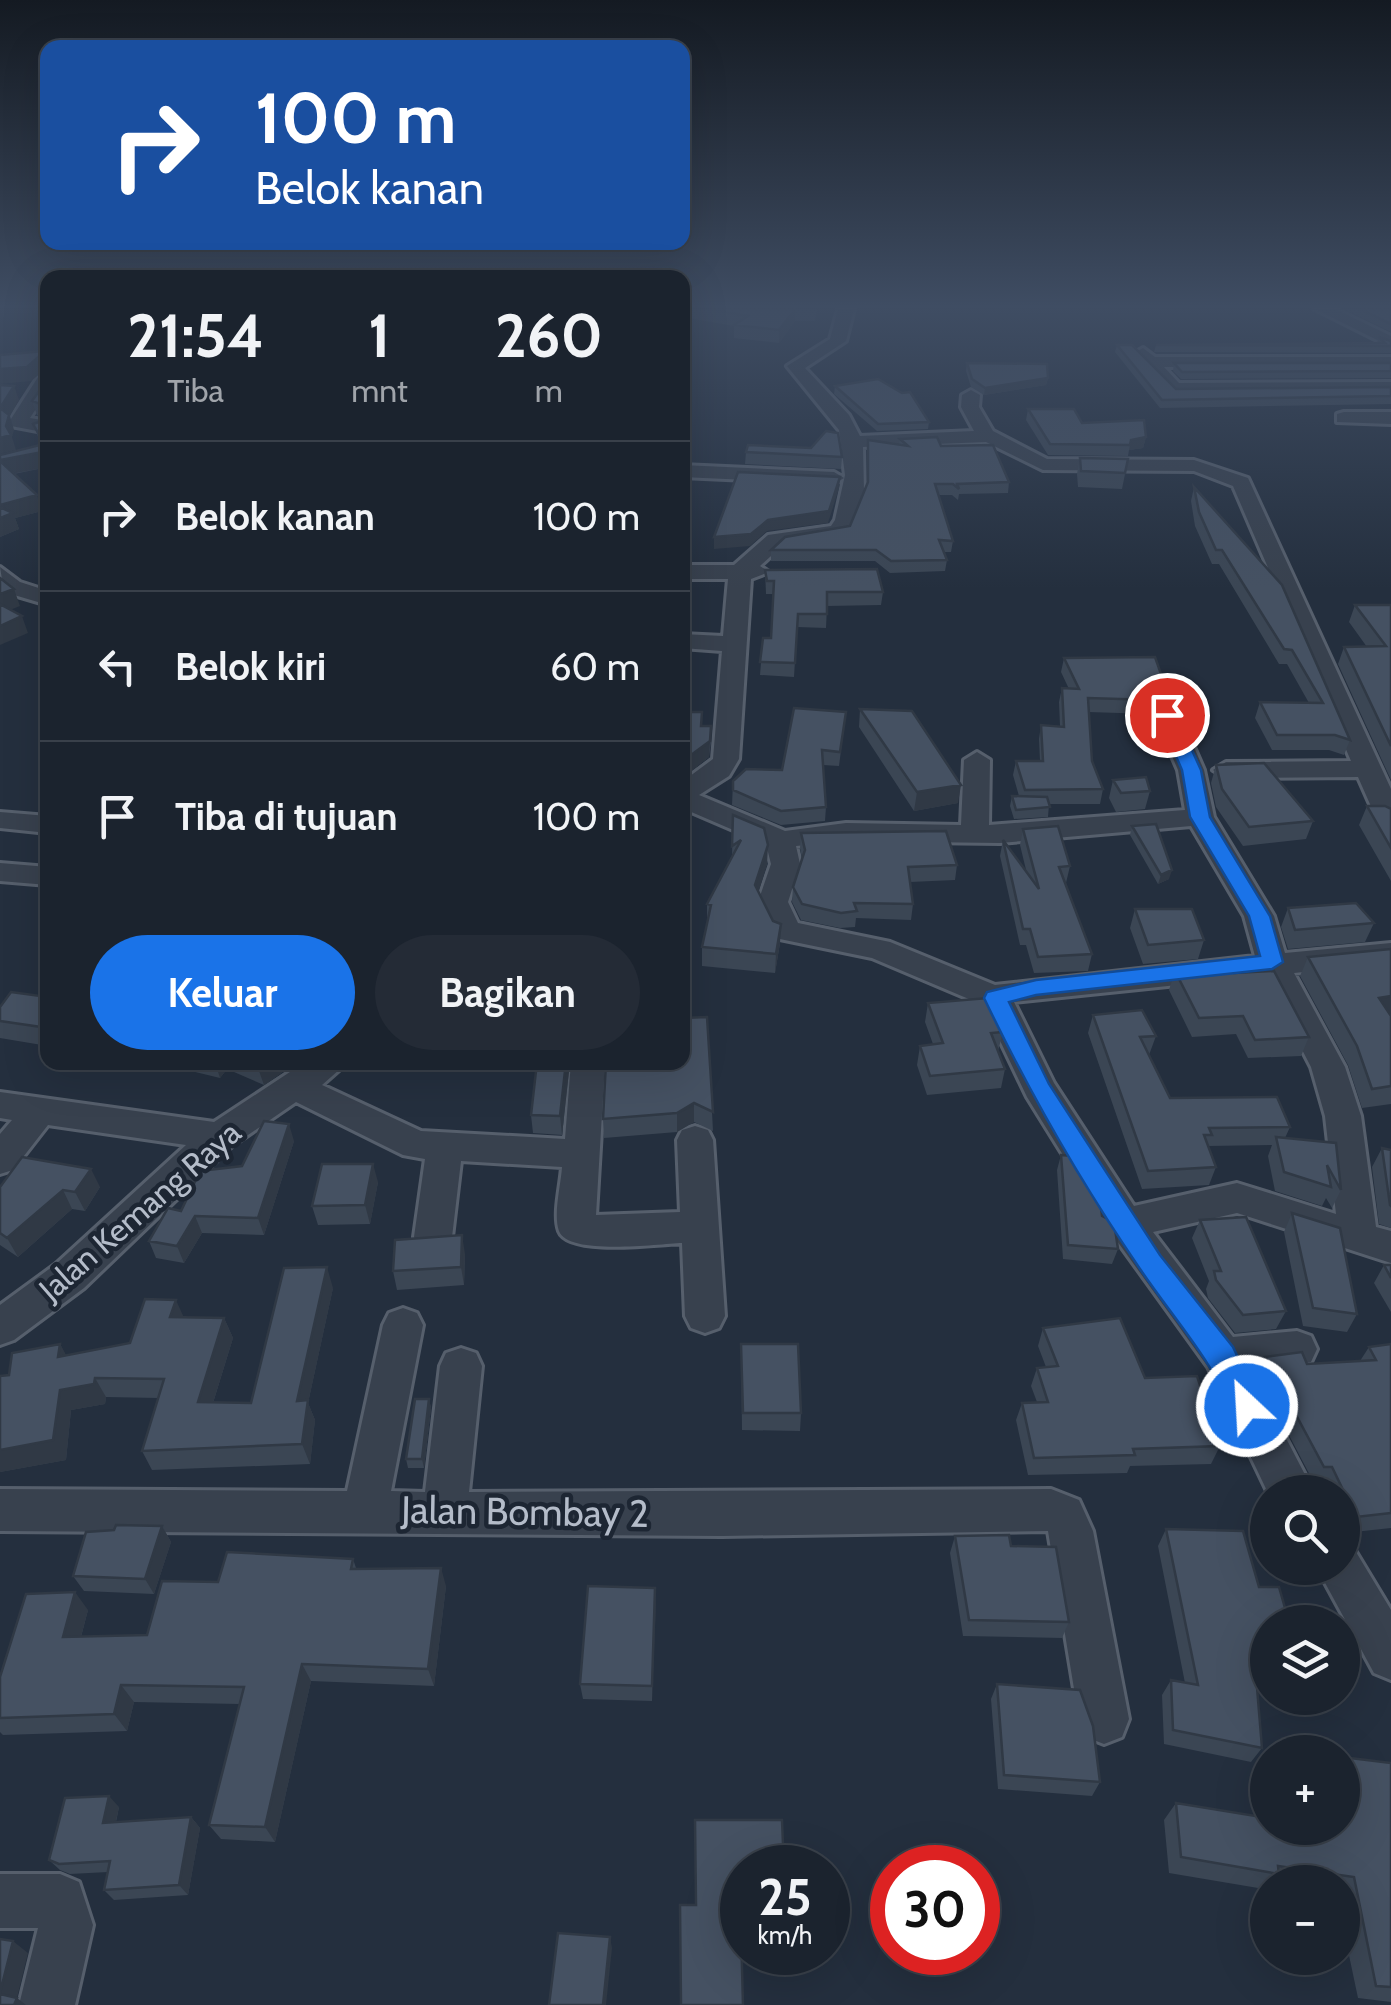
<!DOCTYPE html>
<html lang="id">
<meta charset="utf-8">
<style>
:root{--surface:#1b232e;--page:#242b36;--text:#f1f3f6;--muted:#a0a4aa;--line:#39404a;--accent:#1a73e8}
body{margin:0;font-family:Cabin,sans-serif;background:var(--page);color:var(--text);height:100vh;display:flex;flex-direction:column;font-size:38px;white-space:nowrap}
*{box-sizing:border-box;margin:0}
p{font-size:32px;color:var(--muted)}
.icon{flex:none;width:55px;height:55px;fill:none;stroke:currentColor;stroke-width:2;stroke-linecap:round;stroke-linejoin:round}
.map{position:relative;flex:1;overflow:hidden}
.sheet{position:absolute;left:40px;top:270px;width:650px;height:800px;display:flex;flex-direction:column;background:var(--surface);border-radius:20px;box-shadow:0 10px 40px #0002,0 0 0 2px var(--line)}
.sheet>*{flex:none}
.guide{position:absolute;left:40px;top:40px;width:650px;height:210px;border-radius:20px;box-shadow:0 10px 40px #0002,0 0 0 2px var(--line);background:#1a4fa0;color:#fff;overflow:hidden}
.controls{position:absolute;left:1250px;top:1475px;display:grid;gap:20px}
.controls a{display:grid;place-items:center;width:110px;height:110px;border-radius:50%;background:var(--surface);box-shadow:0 10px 40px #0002,0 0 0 2px var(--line);font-size:50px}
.speed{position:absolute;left:720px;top:1845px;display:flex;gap:20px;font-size:50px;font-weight:700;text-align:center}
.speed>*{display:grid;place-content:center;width:130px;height:130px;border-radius:50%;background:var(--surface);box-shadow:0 10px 40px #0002,0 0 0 2px var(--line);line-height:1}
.speed small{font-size:25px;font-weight:400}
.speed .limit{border:15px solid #d22;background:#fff;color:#111}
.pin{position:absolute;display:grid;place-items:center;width:85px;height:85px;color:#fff;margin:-42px;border:5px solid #fff;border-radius:50%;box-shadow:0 2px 10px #0007}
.me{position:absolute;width:110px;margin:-55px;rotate:335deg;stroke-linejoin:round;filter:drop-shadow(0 0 8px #0008)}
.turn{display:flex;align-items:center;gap:35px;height:210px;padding:0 50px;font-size:45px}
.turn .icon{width:130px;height:130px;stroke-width:2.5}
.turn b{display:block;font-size:70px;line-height:85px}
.eta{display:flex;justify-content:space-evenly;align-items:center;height:170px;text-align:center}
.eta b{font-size:60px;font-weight:700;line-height:70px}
.button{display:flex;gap:20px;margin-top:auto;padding:20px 50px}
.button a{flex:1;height:115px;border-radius:60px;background:var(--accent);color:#fff;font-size:40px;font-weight:700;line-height:115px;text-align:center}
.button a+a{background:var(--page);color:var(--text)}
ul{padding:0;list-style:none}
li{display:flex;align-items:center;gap:30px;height:150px;padding:0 50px;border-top:2px solid var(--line)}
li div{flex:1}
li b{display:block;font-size:38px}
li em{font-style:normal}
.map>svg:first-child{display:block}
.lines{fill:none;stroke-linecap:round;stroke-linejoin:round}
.minor-casing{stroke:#565f6c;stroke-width:6}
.minor{fill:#38414e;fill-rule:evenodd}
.wall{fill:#3b4654}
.shaded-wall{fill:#303945}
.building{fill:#455162;stroke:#303945;stroke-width:2.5}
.route{fill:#1a73e8;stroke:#114b97;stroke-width:2.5}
.labels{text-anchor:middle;stroke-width:9;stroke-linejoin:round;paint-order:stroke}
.street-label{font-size:32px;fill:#b4bcc9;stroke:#1d2633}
.near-street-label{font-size:38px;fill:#b4bcc9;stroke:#1d2633}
</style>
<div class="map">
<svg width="1391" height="2005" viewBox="0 0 1391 2005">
<rect width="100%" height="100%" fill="#242f3e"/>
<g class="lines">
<!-- minor casing -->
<g class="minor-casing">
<path id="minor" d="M838,309H854L846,341L805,368L849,415L860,436L974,431L961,407L962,395L971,390L980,395L979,407L993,431L1047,459L1194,460L1248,478L1391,789V828L1377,820L1358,777L1226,778L1213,770L1226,762L1351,761L1233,486L1194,471L1043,470L986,442L863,447L864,491L846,536L783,545L760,566L769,572L751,579L739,759L729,776L699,795L785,831L846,823L961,825L964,760L977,752L990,760L989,825L1185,810L1178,770L1154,715L1167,707L1180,715L1204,770L1214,817L1274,916L1285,953L1391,943V963L1294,973L1345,1067L1361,1116L1376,1227L1391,1231V1263L1237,1213L1153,1232L1233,1337L1297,1331L1311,1336L1317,1349L1311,1362L1251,1371L1314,1492L1268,1493L1208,1367L1112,1234L1027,1097L983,1005L872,958L775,938L758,902L771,864L766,844L682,808V782L713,759L722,651L682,648V634L723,636L728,579H682V565H734L768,535L831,526L835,520L845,475L839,430L787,366L830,339ZM1191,826L1244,916L1255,956L995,985L890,942L798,923L788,902L800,864L796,846L846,841L1000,843ZM1264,976L1311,1067L1325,1116L1336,1214L1237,1183L1134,1206L1054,1083L1014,1002Z
M1315,309H1335L1391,336V347Z
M1143,348L1155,357H1391V367H1164L1179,383L1391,382V392L1174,393L1134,353Z
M48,370V390L30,418L48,421V433L11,426L9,422L42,371Z
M1344,412H1391V424L1337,422V414Z
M682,465L834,472L844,478L834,484L682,477Z
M0,567L20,582L48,591V605L4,592Z
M0,812L48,816V833L0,828Z
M0,863L48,867V885L0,881Z
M305,1062H348L322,1085L421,1131L565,1139L571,1062H605L596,1215L680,1212L677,1140L682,1130L695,1126L708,1130L713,1140L725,1316L719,1328L705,1333L691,1328L685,1316L682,1243C657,1244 568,1256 559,1231C553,1214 561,1185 562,1167L461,1161L452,1237L446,1248L433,1253L420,1248L414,1237L425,1159L403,1155L296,1102L232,1146L84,1288L14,1340L0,1345V1305L56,1264L186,1145L48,1125L13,1170L0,1174V1134L12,1120L0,1118V1092L214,1122Z
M403,1308L417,1313L423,1325L391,1491L425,1492L440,1366L446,1353L461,1348L476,1353L482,1366L469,1492L1051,1489L1079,1500L1093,1531L1129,1719L1122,1737L1104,1744L1086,1737L1079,1719L1048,1531L722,1536L0,1531V1489L347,1491L383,1325L389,1313Z
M1342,1546L1356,1552L1391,1610V1680L1374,1673L1317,1568H1342Z
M0,1874H60L79,1882L93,1925L75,2005H19L38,1928H0Z"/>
</g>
<!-- minor -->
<use href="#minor" class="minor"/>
</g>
<!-- wall -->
<path class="wall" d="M689,309H817L815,321H795L779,343L734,338V326L689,318Z
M1346,309H1391V332L1348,311Z
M48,337V467L14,474L42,511L15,518L19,529L0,537V455L40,445L41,444L33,424L46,419L37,415L32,401L47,380L46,368L31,381L44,351Z
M1379,337L1391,341V353L1154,352L1156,345L1377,343Z
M1117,345L1176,389L1391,387V404L1160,408L1115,352Z
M967,363L1048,378L1046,385L984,395L971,387L966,371Z
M1174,363H1391V378L1181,379L1173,371Z
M835,386L929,422L928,429L877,431L834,394Z
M1028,409L1146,437L1143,448L1129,450L1128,456L1048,455L1026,420Z
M900,439L941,446L1009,482L1008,493L959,494L958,500L952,495H938L953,541L951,552H943L947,560L945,571L890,573L875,561H771V550L850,526L867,484L868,440L899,445Z
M746,452L842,457L841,469L745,464Z
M1080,458L1128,459L1122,489L1078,487L1077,474Z
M1194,487L1350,740L1344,755L1329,750H1272L1255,718L1260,702L1309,703L1287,664H1279L1219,564H1212L1195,526L1191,501Z
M765,570L883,592L881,605L827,606L826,628L797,627L794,677L760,675L763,638H771L773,594H766Z
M1355,605L1391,651V780L1338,664L1344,647H1367L1349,622Z
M1064,658L1167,691L1164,705L1151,714L1088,712L1092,761L1103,789L1100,804H1049L1048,817L1014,819L1010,806L1012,796H1019L1013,775L1016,761H1040L1039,739L1041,725L1060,726L1059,702L1062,688L1069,689L1061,672Z
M860,709L958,803L914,811L859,727Z
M682,712L701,726L711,742L709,757L687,774H682Z
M846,712L839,766L823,765L826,807L825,821L781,825L732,805L733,781L782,770Z
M1216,765L1313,821L1306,839L1243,846L1216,807L1211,783Z
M1113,780L1150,791L1145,809L1116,812L1109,798Z
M1367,806L1391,809V881L1359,825Z
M733,815L767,864L758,891L780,943L775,973L702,966V947L707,923V904L732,857Z
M1132,826L1169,879L1158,884L1130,835Z
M1023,829L1070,866L1066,883L1092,954L1088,971L1034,973L1026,945H1020L1000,856L1003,840L1027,874L1020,845Z
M801,833L957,865L955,880L910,882L913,904L911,920L856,918L855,927L840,928L801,920L792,902L793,887L802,858L800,848Z
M1288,908L1374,923L1365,942L1288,949L1281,927Z
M1135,909L1204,940L1198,959L1143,964L1130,928Z
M1391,949V1014H1389L1391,1016V1104L1362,1108L1348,1065L1300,976L1308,957Z
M1175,971L1234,973L1309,1037L1301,1056L1248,1058L1236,1034L1192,1037L1169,990Z
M48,997V1046L0,1038V1007Z
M928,1003L1003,1032L998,1051L1005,1069L1001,1088L927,1095L917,1065L920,1046L933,1044L925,1022Z
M1093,1015L1156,1036L1149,1055L1170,1098L1290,1127L1285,1138L1336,1143L1341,1190L1332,1208L1326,1198L1322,1206L1275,1191L1268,1156L1272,1145L1208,1146L1216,1167L1209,1185L1142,1189L1088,1033Z
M707,1017L713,1131L694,1122L677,1132L604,1138L603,1119Z
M185,1062H297L264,1085L227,1069L220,1078L187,1070Z
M570,1062L562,1135L533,1133L531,1115Z
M294,1141L264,1235L202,1233L184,1263L156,1258L149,1241L181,1211L242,1166Z
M1382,1148L1391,1150V1228L1379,1224L1372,1167Z
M1061,1155L1102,1216L1118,1249L1112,1264L1063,1259L1057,1170Z
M378,1182L370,1224L318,1225L312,1206Z
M0,1187H100L85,1211L72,1209L18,1257L0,1245Z
M1292,1213L1357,1314L1347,1332L1303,1326L1284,1232Z
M1200,1220L1286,1311L1276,1329L1235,1333L1208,1298L1206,1289L1209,1281L1192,1238Z
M465,1254L464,1285L397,1290L393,1271Z
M1384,1265H1391V1312L1374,1283Z
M333,1288L308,1403L315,1420L310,1464L152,1470L142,1451L158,1398L106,1397L105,1404L71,1410L66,1460L0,1472V1376L9,1375L60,1344L66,1356L130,1343L184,1317L224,1318L233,1338L213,1403H251Z
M1043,1328L1145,1378L1220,1446L1211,1464L1130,1466L1127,1473L1028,1475L1016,1420L1022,1403L1037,1402L1031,1386L1037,1368L1046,1367L1038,1346Z
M741,1344L801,1413L800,1431L742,1430Z
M1391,1344V1528L1345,1533L1342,1528V1492H1327L1322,1483H1314L1257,1374L1265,1357L1307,1364L1360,1361L1369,1347Z
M429,1399L431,1408L424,1468H408L406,1459Z
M162,1526L171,1542L154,1594L84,1591L73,1576Z
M1166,1529L1268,1622V1692L1257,1691L1262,1748L1251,1762L1164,1744L1162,1695L1171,1680L1185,1683L1158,1546Z
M955,1536L1011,1546L1069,1622L1062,1638L963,1636L950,1553Z
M353,1559L356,1568L446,1586L434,1686L311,1681L275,1842L221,1839L209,1825L240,1704L134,1702L127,1731L3,1735L0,1732V1677L88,1610L81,1637L147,1635L218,1582Z
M655,1588L652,1701L583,1699L580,1684Z
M997,1684L1100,1782L1092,1796L998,1789L991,1699Z
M1391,1763V2002L1358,1998L1342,1922V1882H1268V1886L1264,1889L1169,1873L1164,1820L1176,1803L1268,1828H1342Z
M119,1807L116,1822L191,1817L200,1828L188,1895L114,1900L104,1890L108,1872L70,1874L60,1870L49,1860Z"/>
<!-- shaded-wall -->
<path class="shaded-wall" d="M795,309V321L779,343V330Z
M44,352L48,367L31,381L0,384V369Z
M1048,378L1046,385L984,395L985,388Z
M14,386L19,400L10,416L14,430L12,437L16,450L0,454V408Z
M1146,437L1143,448L1129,450L1131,440Z
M48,451V467L5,475L0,460Z
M840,477L839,488L828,523L767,531L750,546L714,549V537L768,520Z
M37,495L42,511L15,518L19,529L0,537V505Z
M14,589L20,606L0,614V594Z
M22,616L28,633L0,645V626Z
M1167,691L1164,705L1151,714L1154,700Z
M711,726L709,757L687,774V758Z
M961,785L958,803L914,811L917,792Z
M768,845L767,864L755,904V885Z
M1172,870L1169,879L1158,884L1161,875Z
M781,924L780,943L775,973L776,954Z
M1391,996V1014L1370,1017L1379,998Z
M215,1062H224L227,1069L220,1078Z
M267,1062H297L264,1085L258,1068Z
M566,1062H570L562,1135L560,1116Z
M694,1103V1122L677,1132V1113Z
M289,1124L294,1141L264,1235L258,1218Z
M373,1164L378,1182L370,1224L365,1205Z
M91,1169L100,1187L85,1211L75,1192Z
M63,1190L72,1209L18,1257L7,1238Z
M195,1216L202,1233L184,1263L177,1246Z
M462,1235L465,1254L464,1285L461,1267Z
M327,1267L333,1288L308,1403L315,1420L310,1464L302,1444L297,1401Z
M176,1300L185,1320L170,1317Z
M224,1318L233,1338L207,1422L198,1402Z
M60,1344L71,1364L58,1357Z
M95,1378L106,1397L105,1404L71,1410L66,1460L0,1472V1450L60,1390Z
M429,1399L431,1408L424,1468L422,1459Z
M162,1526L171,1542L154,1594L145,1579Z
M441,1568L446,1586L434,1686L428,1669Z
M655,1588L656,1604L652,1701V1686Z
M75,1592L88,1610L76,1655L63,1637Z
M302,1664L311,1681L275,1842L265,1827Z
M121,1685L134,1702L127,1731L114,1714Z
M109,1796L119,1807L113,1834L103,1823Z
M191,1817L200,1828L188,1895L179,1885Z
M610,1937L612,1948L606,2005H603Z
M13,1941L28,1953L17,1998L26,2005H14L0,1994Z"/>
<!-- building -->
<path class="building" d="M709,309H795L779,330L734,325L748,316Z
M1360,309H1391V324Z
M48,337V407L32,401L47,380L44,352L27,367L0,369V355L44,351Z
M1379,337L1391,341V346L1156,345L1385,343Z
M1117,345H1132L1176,389L1391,387V396L1162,400Z
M967,363L1047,364L1048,378L985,388L972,379Z
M1174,363H1391V371L1182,372Z
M878,379L902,393L910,392L929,422L878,424L835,386Z
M0,385L14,386L0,408L9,415L6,426L11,435L0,438Z
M1028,409H1074L1082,423L1144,420L1146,437L1131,440L1130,445L1050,444Z
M47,419L48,451L0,460V455L40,445L42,440L33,424Z
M826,431L838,433L842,457L746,452L748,445L811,448Z
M937,437L941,446L993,445L1009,482L957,484L959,489L953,484H935L953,541L939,540L947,560L891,561L876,550H771L785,537L850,526L868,482V440L908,446L900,439Z
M1080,458L1128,459L1125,473L1081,471Z
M0,461L37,495L0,505Z
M738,472L840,477L829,511L768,520L751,534L714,537Z
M1194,487L1282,585L1350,740L1335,735H1277L1260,702L1323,703L1292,650L1284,649L1222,550H1216L1199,512Z
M0,507L13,513L0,518Z
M877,569L883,592H827V614H798L795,663L760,662L763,638H771L774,581H767L765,570Z
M0,578L14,589L0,594Z
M0,604L22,616L0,626Z
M1355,605H1391V746L1344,647L1386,646Z
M1155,657L1167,691L1154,700L1088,698L1092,761L1103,789L1025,790L1016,761H1043L1041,725L1064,727L1062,688L1079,689L1064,658Z
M794,708L846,712L840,752L822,750L826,807L781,811L733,790V781L746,769L782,770Z
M860,709L912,711L961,785L917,792Z
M682,712H702L701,726H711L710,741L687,758L682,757Z
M1264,763L1313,821L1249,827L1222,789L1216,765Z
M1146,777L1150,791L1121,793L1113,780Z
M1012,796L1047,797L1050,807L1016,810Z
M1367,806H1385L1391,809V848Z
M733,815L764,828L768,845L755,885L773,921L781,924L776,954L702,947L711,905L707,904L741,840L732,846Z
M1156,824L1172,870L1161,875L1132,826Z
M1058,826L1070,866L1059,867L1092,954L1038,957L1030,929H1023L1003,840L1039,889L1023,829Z
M946,831L957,865L908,867L913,904L854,903L857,911L841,913L802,904L793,887L805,850L801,833Z
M1356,903L1374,923L1295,930L1288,908Z
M1135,909H1192L1204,940L1148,945Z
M1391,949V996L1379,998L1391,1016V1086L1372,1089L1357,1046L1308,957Z
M1230,966L1234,973L1274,971L1309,1037L1255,1040L1243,1016L1199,1018L1175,971Z
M11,992L48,997V1028L0,1021V1007Z
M988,998L1003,1032L991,1033L1005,1069L930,1076L920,1046L943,1043L928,1003Z
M1142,1010L1156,1036L1140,1037L1170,1098L1277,1097L1290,1127L1209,1128L1212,1135H1204L1216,1167L1148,1171L1093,1015Z
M707,1017L713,1112L694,1103L677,1113L603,1119L606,1062H682V1018Z
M245,1062H267L258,1068Z
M537,1062H566L560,1116L531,1115Z
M264,1121L289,1124L258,1218L195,1216L177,1246L149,1241L168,1208L181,1211L200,1171L242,1166Z
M1276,1137L1336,1143L1341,1190L1327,1165L1331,1187L1284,1172Z
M1382,1148L1391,1150V1206L1390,1205Z
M1061,1155L1073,1156L1100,1199L1102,1216L1114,1222L1118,1249L1068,1245Z
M22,1157L91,1169L75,1192L63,1190L7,1238L0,1233V1187Z
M322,1164H373L365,1205L312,1206Z
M1292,1213L1340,1228L1357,1314L1313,1308Z
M1246,1217L1286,1311L1243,1315L1216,1280L1214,1271H1221L1200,1220Z
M462,1235L461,1267L393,1271L395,1240Z
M1384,1265H1391V1278Z
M327,1267L297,1401L308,1400L302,1444L142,1451L164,1379L95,1378L94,1384L60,1390L53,1440L0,1450V1376L9,1375L12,1353L60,1344L58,1357L130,1343L145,1299L176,1300L170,1317L224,1318L198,1402L251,1403L284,1268Z
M1120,1318L1145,1378L1197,1376L1220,1446L1133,1449L1135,1455L1034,1458L1022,1403L1048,1402L1037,1368L1058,1366L1043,1328Z
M741,1344H798L801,1413H743Z
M1391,1344V1513L1356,1517L1332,1467H1324L1265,1357L1302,1352L1307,1364L1376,1360L1369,1347Z
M415,1399H429L422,1459H406Z
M116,1525L162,1526L145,1579L73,1576L86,1532L114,1530Z
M1166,1529L1243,1531L1259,1587H1279L1289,1622H1268V1676L1256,1675L1262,1748L1173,1730L1171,1680L1198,1685Z
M1009,1535L1011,1546L1056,1547L1069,1622L969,1620L955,1536Z
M227,1552L353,1559L351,1569L441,1568L428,1669L302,1664L265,1827L209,1825L244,1687L121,1685L114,1714L0,1718V1677L26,1594L75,1592L63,1637L147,1635L162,1581L218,1582Z
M588,1586L655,1588L652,1686L580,1684Z
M997,1684L1080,1690L1093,1726L1100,1782L1004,1775Z
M1342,1757L1391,1763V1987L1376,1986L1354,1877L1278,1866L1279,1874L1181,1857L1176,1803L1268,1818V1828H1342Z
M109,1796L103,1823L191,1817L179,1885L104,1890L110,1861L59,1864L49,1860L65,1798Z
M695,1820H782L784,1868H742V1891H740L743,2005H681L680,1905H696Z
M558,1933L610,1937L603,2005H549Z
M0,1939L13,1941L0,1993Z
M0,1994L17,1998L14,2005H0Z"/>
<!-- sky -->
<linearGradient id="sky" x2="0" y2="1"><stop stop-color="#141a22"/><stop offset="0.52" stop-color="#3f4d63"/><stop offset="1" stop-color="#3f4d63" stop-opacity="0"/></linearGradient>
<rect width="1391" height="589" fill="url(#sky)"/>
<!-- route -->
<path class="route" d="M1167,710L1176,715L1201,770L1210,817L1270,916L1283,962L1272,969L1036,995L1009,1002L1049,1084L1160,1255L1233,1347L1261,1406L1257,1416L1247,1420L1236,1416C1208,1355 1177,1323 1140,1269C1081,1183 1029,1092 984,998L987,992L1036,980L1260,956L1249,916L1190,817L1182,770L1158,715Z"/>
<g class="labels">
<!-- street labels -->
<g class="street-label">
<text transform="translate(140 1211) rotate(-41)" y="11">Jalan Kemang Raya</text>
</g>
<!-- near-street labels -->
<g class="near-street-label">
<text transform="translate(525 1512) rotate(1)" y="13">Jalan Bombay 2</text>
</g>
</g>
</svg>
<div class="controls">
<a><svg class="icon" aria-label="search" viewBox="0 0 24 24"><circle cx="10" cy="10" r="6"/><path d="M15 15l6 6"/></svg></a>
<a><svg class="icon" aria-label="layers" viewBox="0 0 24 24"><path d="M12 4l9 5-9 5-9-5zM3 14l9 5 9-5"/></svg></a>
<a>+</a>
<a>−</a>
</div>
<div class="speed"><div>25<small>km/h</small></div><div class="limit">30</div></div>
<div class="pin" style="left:1167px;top:715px;background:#d93025"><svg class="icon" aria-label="arrive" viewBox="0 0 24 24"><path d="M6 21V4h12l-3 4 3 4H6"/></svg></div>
<svg class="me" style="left:1247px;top:1406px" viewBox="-20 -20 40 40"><circle r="17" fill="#1a73e8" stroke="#fff" stroke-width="3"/><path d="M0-11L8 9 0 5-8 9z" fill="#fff"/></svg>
<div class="guide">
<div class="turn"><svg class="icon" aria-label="right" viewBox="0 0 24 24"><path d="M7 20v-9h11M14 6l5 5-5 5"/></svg><div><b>100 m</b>Belok kanan</div></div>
</div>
<section class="sheet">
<div class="eta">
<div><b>21:54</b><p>Tiba</p></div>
<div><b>1</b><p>mnt</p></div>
<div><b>260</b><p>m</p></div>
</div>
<ul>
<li><svg class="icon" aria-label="right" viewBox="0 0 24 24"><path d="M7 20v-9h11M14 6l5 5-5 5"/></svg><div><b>Belok kanan</b></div><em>100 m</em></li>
<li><svg class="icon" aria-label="left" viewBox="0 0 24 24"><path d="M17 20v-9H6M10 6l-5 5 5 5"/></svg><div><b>Belok kiri</b></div><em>60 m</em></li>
<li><svg class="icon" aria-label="arrive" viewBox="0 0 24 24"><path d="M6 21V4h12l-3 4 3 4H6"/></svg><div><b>Tiba di tujuan</b></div><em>100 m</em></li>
</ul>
<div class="button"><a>Keluar</a><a>Bagikan</a></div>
</section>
</div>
